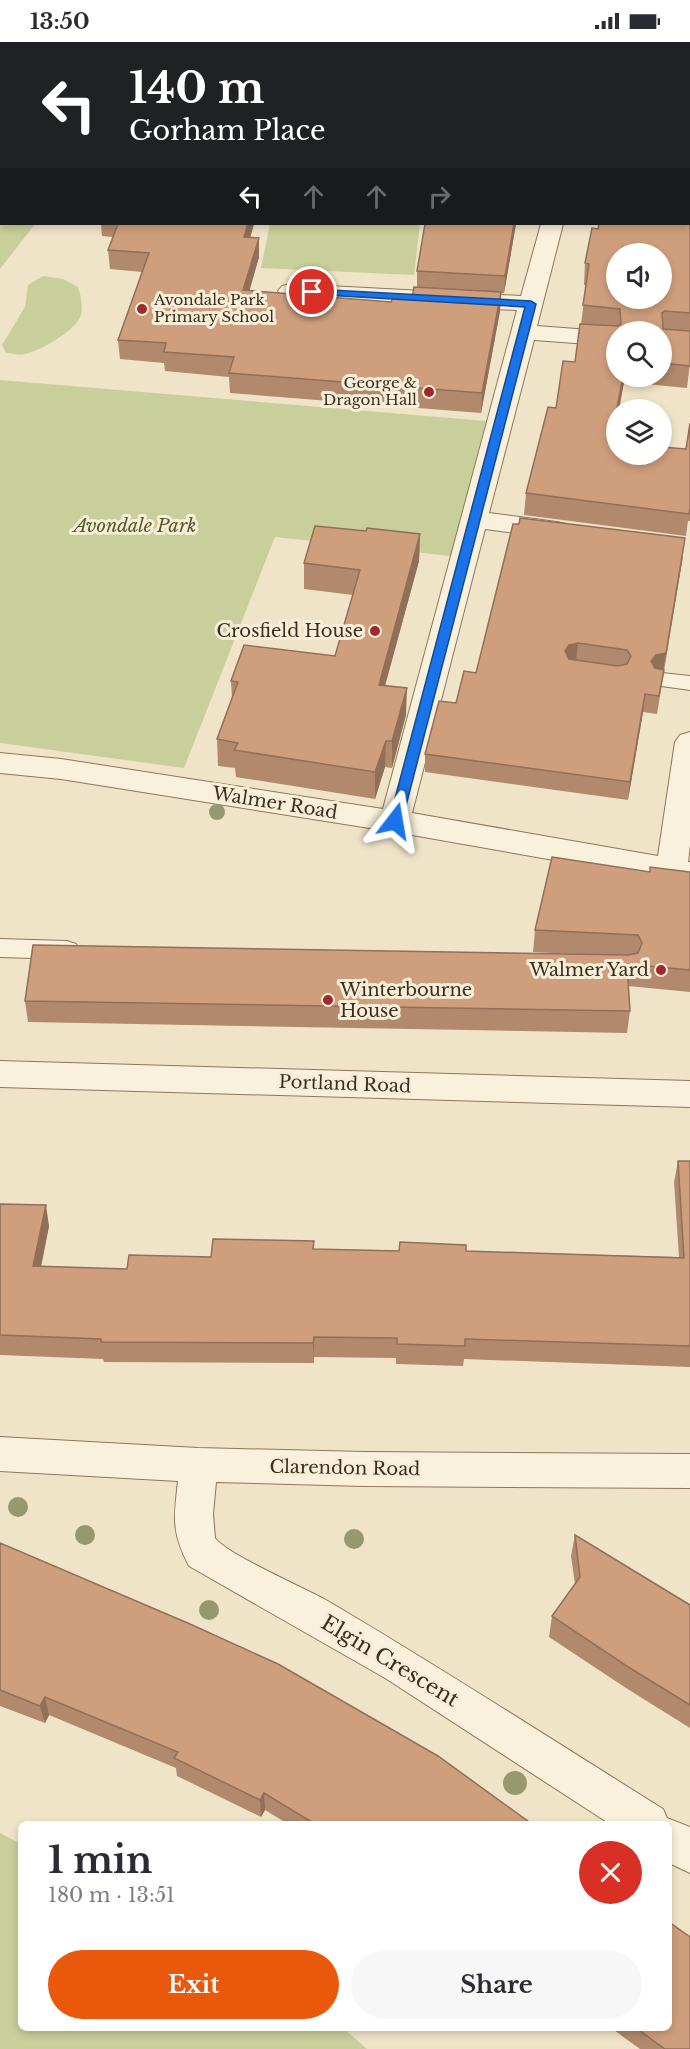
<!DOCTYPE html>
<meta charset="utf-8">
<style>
:root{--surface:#fff;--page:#f7f7f7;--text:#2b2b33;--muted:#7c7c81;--accent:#ea580c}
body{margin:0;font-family:"Libre Baskerville",serif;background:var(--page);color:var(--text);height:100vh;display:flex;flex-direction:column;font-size:22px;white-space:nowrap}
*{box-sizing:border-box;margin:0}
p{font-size:20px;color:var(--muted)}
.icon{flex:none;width:33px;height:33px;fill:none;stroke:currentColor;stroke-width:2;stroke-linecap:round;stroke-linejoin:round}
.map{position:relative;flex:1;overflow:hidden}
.drawer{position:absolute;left:18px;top:1779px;width:654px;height:210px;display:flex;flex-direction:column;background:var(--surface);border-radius:9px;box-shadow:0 3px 9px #0003}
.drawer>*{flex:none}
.guide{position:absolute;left:0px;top:0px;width:690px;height:183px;box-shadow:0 3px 9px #0003;background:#202124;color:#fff;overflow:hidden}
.tools{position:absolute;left:606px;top:201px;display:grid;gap:12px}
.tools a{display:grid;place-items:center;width:66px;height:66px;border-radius:50%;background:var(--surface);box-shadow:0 3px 9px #0003;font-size:30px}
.pin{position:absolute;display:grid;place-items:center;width:51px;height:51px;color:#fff;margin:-26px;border:3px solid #fff;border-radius:50%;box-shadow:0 2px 6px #0007}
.me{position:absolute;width:66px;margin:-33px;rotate:14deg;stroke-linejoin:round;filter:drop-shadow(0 0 4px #0008)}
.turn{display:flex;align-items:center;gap:21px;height:126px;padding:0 30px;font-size:27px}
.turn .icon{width:78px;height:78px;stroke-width:2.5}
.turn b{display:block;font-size:42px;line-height:51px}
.lanes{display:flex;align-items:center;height:57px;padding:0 30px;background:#0003;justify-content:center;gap:30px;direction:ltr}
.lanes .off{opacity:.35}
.round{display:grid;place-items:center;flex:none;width:63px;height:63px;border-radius:32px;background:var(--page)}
.summary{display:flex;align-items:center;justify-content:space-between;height:102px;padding:0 30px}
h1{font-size:36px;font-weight:800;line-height:45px}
.cta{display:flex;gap:12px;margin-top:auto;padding:12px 30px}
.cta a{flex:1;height:69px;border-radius:36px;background:var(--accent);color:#fff;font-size:24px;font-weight:800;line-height:69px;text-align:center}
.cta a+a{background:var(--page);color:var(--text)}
.status{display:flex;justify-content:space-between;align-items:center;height:42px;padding:0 30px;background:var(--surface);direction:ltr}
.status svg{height:16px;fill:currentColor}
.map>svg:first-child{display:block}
.green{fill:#c9cf9b}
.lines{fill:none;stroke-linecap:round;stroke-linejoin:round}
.service-casing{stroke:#8d765c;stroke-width:2}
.minor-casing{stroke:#8d765c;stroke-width:2}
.service{fill:#faf1dc;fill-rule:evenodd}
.minor{fill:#faf1dc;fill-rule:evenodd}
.tree{fill:#96986f}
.wall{fill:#b2896c;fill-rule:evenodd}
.shaded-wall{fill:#916f58}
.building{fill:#cf9f7d;stroke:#916f58;stroke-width:1.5;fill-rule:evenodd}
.route{fill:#1a73e8;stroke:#114b97;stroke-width:1.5}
.poi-dot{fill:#9e2a2b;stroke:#f7eed8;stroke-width:2}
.labels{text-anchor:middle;stroke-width:6;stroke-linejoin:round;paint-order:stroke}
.far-poi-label{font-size:15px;fill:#3d2e20;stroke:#f7eed8;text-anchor:start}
.park-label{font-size:18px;font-style:italic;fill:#4d5a26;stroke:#f7eed8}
.poi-label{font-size:18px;fill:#3d2e20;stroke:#f7eed8;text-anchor:end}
.street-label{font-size:18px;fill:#3d2e20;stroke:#f7eed8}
.near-street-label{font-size:21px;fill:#3d2e20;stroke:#f7eed8}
</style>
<div class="status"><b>13:50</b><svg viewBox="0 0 49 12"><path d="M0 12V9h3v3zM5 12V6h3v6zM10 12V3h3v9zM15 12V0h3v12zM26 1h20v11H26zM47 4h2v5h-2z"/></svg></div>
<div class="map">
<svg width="690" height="2007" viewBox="0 0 690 2007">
<rect width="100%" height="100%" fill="#f0e4c8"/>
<!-- green -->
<path class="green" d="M0,122L2,182H43H35L0,227Z
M270,182H420L414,233L261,226Z
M43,234L63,237L78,245C81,254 83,263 81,273C77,288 40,309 25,312C19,314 12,311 6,311L2,303L25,265L28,243Z
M0,338L486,379L451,514L275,495L184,726L0,701Z
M0,1791L21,1802V1986H343L367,2007H0Z"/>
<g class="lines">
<!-- service casing -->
<g class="service-casing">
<path id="service" d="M262,0H278V2H262Z
M662,631L690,634V648L654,643L651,638L654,633Z
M0,897L67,899L76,902L79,908L76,914L67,917L0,915Z"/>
</g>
<!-- minor casing -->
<g class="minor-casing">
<path id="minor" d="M0,94H2V108H0Z
M541,182H563L537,284L616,290V304L534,298L489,471L557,480L566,482L570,488L566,494L557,496L485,487L412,771L658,814L675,700L680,693L690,690V803L688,820H690V842L395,790L61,737L0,731V711L61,717L383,767L517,268L290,256L282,254L278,249L282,244L290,242L521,254Z
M0,1019L690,1039V1065L0,1045Z
M0,1395L198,1406L364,1410L690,1412V1446L364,1444L216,1440L213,1472L215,1496C228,1513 303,1545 326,1558C440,1625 551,1697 663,1767L667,1776L690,1785V1831L669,1821V1782H610L385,1636L189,1524C171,1490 174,1475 178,1439L0,1429Z"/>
</g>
<!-- service -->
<use href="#service" class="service"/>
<!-- minor -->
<use href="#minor" class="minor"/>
</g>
<!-- trees -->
<g class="tree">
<circle cx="217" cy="770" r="8"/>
<circle cx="18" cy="1465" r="10"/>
<circle cx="85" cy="1493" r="10"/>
<circle cx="354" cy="1497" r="10"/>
<circle cx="209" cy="1568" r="10"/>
<circle cx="515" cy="1741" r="12"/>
</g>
<!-- wall -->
<path class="wall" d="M0,0H220V2H2V83H0Z
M690,125V321L687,346L624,340L612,400L686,407L690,381V479H688L686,494L524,473L526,451L556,366L575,320L581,282L586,243H584L585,221L598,187ZM616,290H662V334H616Z
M101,182H254L250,195L259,215L249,249L391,260L412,257L417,245V229L425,182H516L504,251H501L500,269L481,371L230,351L229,335L165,329L164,321L120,317L118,298L142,230L110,227L108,208L113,195L102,194Z
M366,489L420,492L419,519L385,644L406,673L392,726L385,725L375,757L236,735L235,726L218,724L217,697L232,657L231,639L335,614L353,553L304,547V521Z
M683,514L657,672L643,670L628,758L425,730V712L456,661L476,631Z
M650,830H690V950L628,944L630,969L627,991L28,980L25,959L592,913L533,910L535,888Z
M678,1119H690V1325L464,1317L463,1324L396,1322V1316L314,1315V1321L104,1320L103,1317L0,1313V1162L49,1184L41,1224L127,1227L314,1199V1207L399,1209H466L679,1215L674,1140Z
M575,1493L690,1563V1686L626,1646L549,1595L552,1574L575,1542L571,1514Z
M0,1501L532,1782H288L265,1768L261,1775L177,1734L176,1726L49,1673L45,1681L0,1664Z
M611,1986H669L690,2007H640Z"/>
<!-- shaded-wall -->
<path class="shaded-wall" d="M248,182H254L245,214L244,195Z
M514,182H516L504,251L505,234Z
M259,196V215L244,268L243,248Z
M501,250L500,269L481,371L482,351Z
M623,334H624V340L619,368H617Z
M616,369V378L608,421L611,399Z
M420,492L419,519L378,669L379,643Z
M683,514L663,629L657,672L663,629L653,631L651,619Z
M578,601L576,619L567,621L565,609L569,603Z
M407,646L406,673L392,726V699Z
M645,652L643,670L628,758L630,740Z
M386,699L385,725L375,757V730Z
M46,1163L49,1184L37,1245L33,1224Z
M314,1295V1321L313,1301Z
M45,1655L49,1673L45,1681L40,1664Z
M264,1751L265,1768L261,1775L260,1758Z"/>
<!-- building -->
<path class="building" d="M0,0H215V2H2V6L0,4Z
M289,0H649V2H289Z
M2,16V64H0V17Z
M688,125H690V271L665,269L662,271L663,287L690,289V324L662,321V290H616V334H623L611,399L616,400V412H662V405L686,407L690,381V466L689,472L526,451L548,365L556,366L563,319L575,320L580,282L618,284L621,282L620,267L583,263L589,222L585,221L592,186L598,187L599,182H688ZM616,212H662V256H616Z
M118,182H248L244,195L259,196L243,248L391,260L393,256L412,257L414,245L501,250L482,351L229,331L234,315L164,310L166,301L118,298L149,211L108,208Z
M425,182H514L505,234L417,229Z
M520,476L685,496L666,611L656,613L651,619L655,626L664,628L659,654L645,652L630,740L425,712L439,659L456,661L464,629L476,631L513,482H519ZM578,601L627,608L631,614L627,622L618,624L569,617L565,609L569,603Z
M315,484L366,489L367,486L420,492L379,643L407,646L392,699H386L375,730L234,708L238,701L217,697L238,640L231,639L244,603L335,614L360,528L304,521Z
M552,815L650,830V825L690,830V928L627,922L630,969L25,959L33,903L628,913L638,911L642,901L638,893L535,888Z
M678,1119H690V1304L465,1297V1304L397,1302V1296L314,1295L313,1301L101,1300V1297L0,1293V1162L46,1163L33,1224L127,1227L129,1213L211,1215L213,1197L314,1199L313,1207L399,1209L400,1200L466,1203V1209L684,1216Z
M575,1493L690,1563V1663L630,1626L552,1574L580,1535Z
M0,1501L190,1582L278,1622L438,1714L532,1782H315L264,1751L260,1758L174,1716L178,1710L45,1655L40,1664L0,1648Z
M669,1880L690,1895V2007H665L636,1986H669Z"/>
<!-- route -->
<path class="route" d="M312,247L531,259L536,262L402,779L395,783L389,779L525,265L308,252L307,250Z"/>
<!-- markers -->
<g class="poi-dot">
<circle cx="142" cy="267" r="6"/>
<circle cx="429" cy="350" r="6"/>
<circle cx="375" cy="589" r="6"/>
<circle cx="661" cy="928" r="6"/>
<circle cx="328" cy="958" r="6"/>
</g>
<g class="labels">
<!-- far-poi labels -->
<g class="far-poi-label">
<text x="154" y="263">Avondale Park<tspan x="154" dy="17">Primary School</tspan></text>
<text x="417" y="346" text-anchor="end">George &amp;<tspan x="417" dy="17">Dragon Hall</tspan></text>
</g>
<!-- park labels -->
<g class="park-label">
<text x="135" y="490">Avondale Park</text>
</g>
<!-- poi labels -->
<g class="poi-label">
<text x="363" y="595">Crosfield House</text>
<text x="649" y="934">Walmer Yard</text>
<text x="340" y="954" text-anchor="start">Winterbourne<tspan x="340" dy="21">House</tspan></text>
</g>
<!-- street labels -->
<g class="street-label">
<text transform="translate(275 761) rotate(9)" y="6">Walmer Road</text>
<text transform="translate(345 1042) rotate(2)" y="6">Portland Road</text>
<text transform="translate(345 1426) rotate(1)" y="6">Clarendon Road</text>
</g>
<!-- near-street labels -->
<g class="near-street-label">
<text transform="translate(390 1619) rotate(31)" y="7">Elgin Crescent</text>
</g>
</g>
</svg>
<div class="tools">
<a><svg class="icon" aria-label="sound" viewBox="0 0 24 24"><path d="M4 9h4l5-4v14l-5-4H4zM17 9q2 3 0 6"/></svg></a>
<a><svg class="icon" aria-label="search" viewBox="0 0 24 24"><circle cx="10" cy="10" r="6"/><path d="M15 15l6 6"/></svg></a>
<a><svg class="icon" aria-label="layers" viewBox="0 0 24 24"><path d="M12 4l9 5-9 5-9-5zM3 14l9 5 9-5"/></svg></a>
</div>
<div class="pin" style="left:312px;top:250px;background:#d93025"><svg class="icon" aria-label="arrive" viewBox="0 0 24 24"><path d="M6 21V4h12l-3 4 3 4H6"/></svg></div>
<svg class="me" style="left:395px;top:779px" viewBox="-20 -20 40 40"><path d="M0-17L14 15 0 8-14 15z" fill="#1a73e8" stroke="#fff" stroke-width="4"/></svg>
<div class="guide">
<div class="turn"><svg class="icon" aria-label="left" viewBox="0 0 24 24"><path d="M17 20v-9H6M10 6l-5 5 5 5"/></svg><div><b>140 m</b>Gorham Place</div></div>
<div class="lanes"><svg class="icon" aria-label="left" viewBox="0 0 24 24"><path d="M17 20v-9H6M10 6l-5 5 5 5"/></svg><svg class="icon off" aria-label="ahead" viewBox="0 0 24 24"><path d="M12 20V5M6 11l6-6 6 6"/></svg><svg class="icon off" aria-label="ahead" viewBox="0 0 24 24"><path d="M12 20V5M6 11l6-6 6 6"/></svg><svg class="icon off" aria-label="right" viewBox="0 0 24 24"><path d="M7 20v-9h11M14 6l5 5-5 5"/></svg></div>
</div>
<section class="drawer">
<div class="summary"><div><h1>1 min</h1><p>180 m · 13:51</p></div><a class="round" style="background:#d93025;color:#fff"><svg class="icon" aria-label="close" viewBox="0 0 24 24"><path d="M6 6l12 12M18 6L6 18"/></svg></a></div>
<div class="cta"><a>Exit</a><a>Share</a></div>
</section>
</div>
